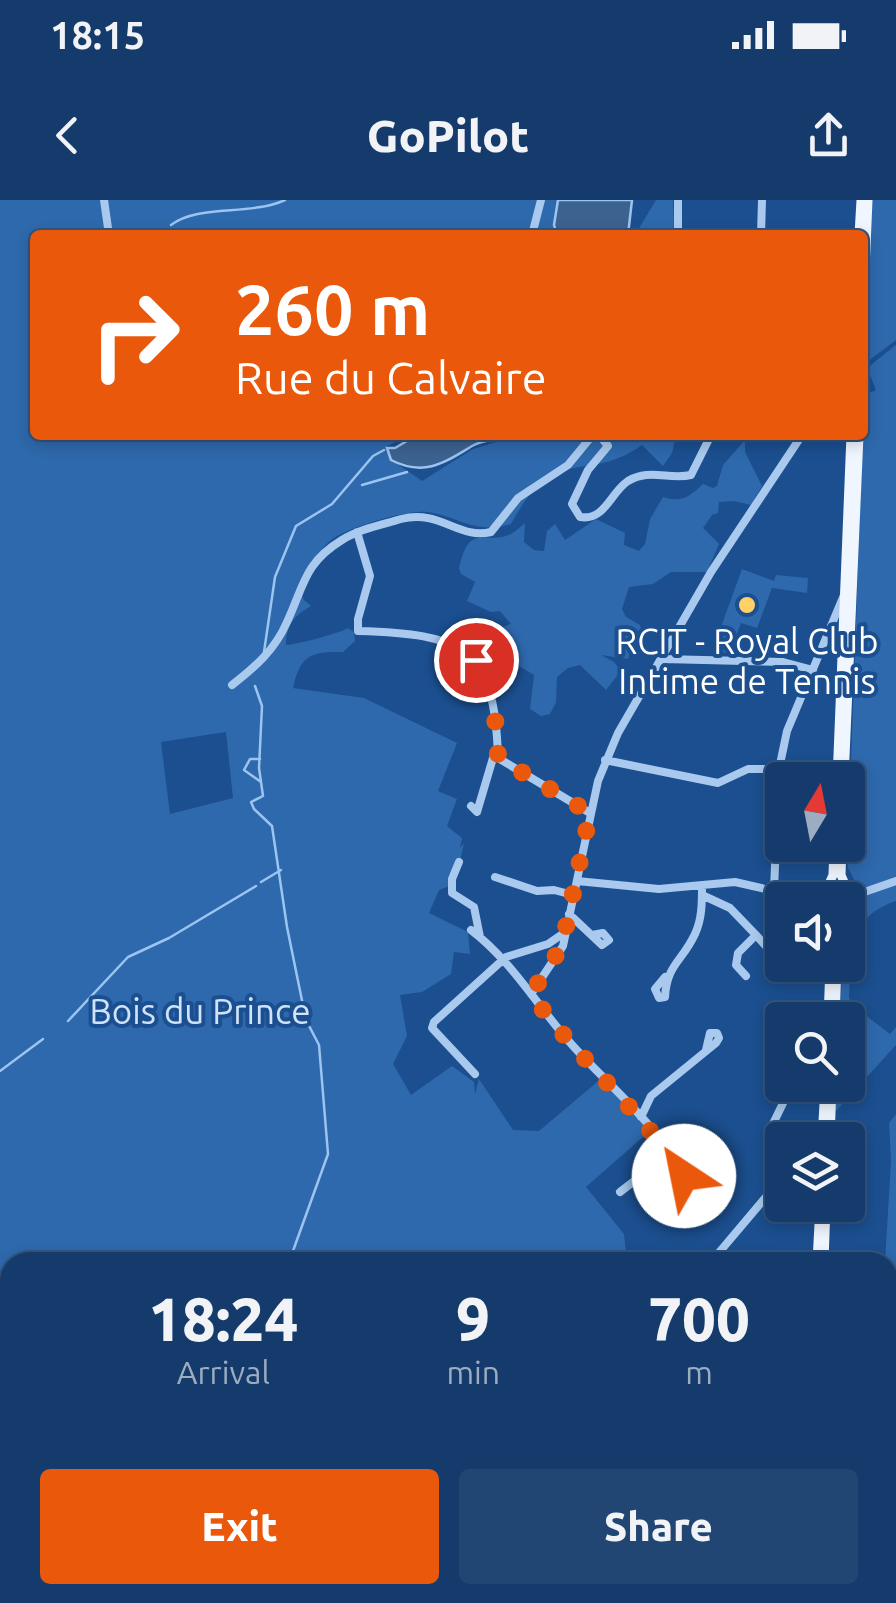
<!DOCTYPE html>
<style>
:root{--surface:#143b6b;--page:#214673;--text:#f1f3f6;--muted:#9dadc1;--line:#33557e;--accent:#ea580c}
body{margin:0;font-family:Ubuntu,sans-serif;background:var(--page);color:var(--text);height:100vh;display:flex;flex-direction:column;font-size:38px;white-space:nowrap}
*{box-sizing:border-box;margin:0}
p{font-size:32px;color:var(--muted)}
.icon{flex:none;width:55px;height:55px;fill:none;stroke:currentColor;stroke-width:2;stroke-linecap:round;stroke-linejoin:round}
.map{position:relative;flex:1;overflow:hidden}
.details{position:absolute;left:0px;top:1052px;width:898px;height:352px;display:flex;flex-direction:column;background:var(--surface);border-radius:30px 30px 0 0;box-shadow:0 5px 15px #0003,0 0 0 2px var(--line)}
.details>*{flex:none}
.banner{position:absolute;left:30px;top:30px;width:838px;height:210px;border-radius:10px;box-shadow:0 5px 15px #0003,0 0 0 2px var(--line);background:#ea580c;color:#fff;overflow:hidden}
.needle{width:65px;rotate:10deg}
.fabs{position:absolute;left:765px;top:562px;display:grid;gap:20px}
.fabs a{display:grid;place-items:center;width:100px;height:100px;border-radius:10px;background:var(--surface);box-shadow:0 5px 15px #0003,0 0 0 2px var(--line);font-size:50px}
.pin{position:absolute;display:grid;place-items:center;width:85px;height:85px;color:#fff;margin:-42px;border:5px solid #fff;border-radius:50%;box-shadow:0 2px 10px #0007}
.me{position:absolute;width:110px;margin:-55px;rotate:326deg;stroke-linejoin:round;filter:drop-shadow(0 0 8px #0008)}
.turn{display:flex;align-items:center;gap:35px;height:210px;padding:0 40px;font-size:45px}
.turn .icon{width:130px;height:130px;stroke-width:2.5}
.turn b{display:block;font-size:70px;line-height:85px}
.eta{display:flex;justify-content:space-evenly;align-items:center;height:170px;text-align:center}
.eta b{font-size:60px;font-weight:800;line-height:70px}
.primary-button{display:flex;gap:20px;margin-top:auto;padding:20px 40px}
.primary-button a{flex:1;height:115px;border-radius:10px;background:var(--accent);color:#fff;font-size:40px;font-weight:800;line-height:115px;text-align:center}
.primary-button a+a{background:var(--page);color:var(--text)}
.status{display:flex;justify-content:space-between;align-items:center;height:70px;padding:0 50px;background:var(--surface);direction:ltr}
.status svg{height:28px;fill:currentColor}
header{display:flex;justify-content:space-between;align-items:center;height:130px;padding:0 40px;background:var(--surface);font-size:45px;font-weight:800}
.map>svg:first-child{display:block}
.green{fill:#2e69ad;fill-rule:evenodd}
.water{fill:#3c6290;stroke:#9cc4f0;stroke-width:2.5}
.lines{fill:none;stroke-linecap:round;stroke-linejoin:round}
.stream{stroke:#9cc4f0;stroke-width:2.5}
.minor{stroke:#a9c9ee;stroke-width:8}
.major{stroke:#f0f6ff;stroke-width:9}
.route{stroke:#ea580c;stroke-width:18;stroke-dasharray:0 32.4}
.poi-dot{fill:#ffd166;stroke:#1b4f8f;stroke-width:4}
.labels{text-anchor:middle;stroke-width:8;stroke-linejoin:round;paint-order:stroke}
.poi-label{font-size:35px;fill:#fff;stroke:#1b4f8f}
.park-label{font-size:35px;fill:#cfe3fa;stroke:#1b4f8f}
</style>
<div class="status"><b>18:15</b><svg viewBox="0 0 49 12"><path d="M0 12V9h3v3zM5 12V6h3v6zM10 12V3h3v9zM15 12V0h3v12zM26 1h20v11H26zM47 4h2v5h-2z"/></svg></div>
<header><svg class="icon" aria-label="back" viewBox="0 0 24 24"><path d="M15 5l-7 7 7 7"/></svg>GoPilot<svg class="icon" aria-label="share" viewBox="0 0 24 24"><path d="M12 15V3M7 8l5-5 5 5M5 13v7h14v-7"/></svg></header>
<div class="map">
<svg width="896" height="1403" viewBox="0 0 896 1403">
<rect width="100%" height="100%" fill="#1b4f8f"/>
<!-- green -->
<path class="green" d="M0,0H561L555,35H35V235H411L387,246C389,263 408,270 422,281L473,249L519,235H676L672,253L663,266L642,245C584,286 557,240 511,324C474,335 461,317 427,312C408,309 344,328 330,341C316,353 308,372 299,388L304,400L311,406C295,415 286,425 286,445C295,445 340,433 348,428L354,432L355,441L343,452C310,451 300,456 293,488L364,498L457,543L438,591L457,599L447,626L462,638L460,648L464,643L455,684L439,690L429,713L468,732L470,754L454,752L451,774L422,792L400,795L407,836L393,864L411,895L452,866L474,882L475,894L479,879L513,930L539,931L603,877L652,929L586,987L624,1034L627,1062H10V1395H533L526,1403H0ZM226,532L233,598L170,614L161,542Z
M656,0H673L674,35H635Z
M871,0H896V140L867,162Z
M896,145V701C847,717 852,754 849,798L860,811L890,834L896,827V845L835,912L836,885H848V820L839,819L843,765H848V720L858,687L848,668L845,645H848L864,201L867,194L876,190L867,168Z
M745,240V252L762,286L751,305L734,301L719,302L718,313L712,315L703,328L719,344L707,372H671L653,384L629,387L622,409L626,417L640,425L642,433L631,448L628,459L601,455L614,462L621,471L606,490L580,465L568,468L557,477L556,502L550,514L541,516L530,509L534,475L496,452L500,428L511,424L500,411L491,412L467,401L475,382L461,374L459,368C470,321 484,346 511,334C516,331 520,327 525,323L524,342L534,350L544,351L547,331L555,324L565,340L596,319L625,333L624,345L639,351L645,344L650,319L663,297C682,303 689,297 703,284L713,288L717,286L723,265Z
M742,369L774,381L776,375L808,378L807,393L772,388L757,428L741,423L729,454L713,449Z
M896,914V1305L888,1311L885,1062L891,961L889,923Z"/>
<!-- water -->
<path class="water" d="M558,0H632L628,35H557L554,25Z
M417,235H510C498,240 484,239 472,246C444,263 424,277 391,260L387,248H395Z"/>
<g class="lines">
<!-- stream -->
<path class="stream" d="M171,25C198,4 250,16 285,0
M362,285L407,272
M264,452L275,377L296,326L332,304L373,256L384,250
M255,486L262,506L259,568L263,596L251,602L254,609L272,626L287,727L306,820L319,845L328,954L289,1062
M260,559H250L244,570L261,582
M261,682L281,670
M68,821L128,757L169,738L256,686
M0,871L43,839
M161,1403V1395"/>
<!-- minor -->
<path class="minor" d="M104,0L109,35
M678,0V35
M532,35L541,0
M761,35L762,0
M357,332L370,376L358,419V431C462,434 495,446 498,558L590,613
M663,459L783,462L813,470
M232,485C255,467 275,450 287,422C304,386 304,363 342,340C360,329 381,325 401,319C440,309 459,340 491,332L518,298L568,265L591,237L600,236L608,246L588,270L572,304L580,317C605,321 610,293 628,281C649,268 669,280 691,275L711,235
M605,560L718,583L748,569H779
M471,606L477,612L493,558H498
M459,662L452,679V693L474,707L480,737
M495,677L537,691L554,690L573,695
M577,681L659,689L735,682L813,700
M702,695L730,708L756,735L738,753L736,765L746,776
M850,697L896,681
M569,714L602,745L609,740L603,733L592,735
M782,721L778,716L774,690L779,569L787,531L844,395
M471,730C513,762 539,809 574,847C612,889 661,927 684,979L696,972L712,956
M756,735L773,754
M823,765L824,766
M665,777L655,789L659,798L665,797C667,764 682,762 695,734C702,719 702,703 702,687
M531,794L563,746L598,581L618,533L711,372L802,235
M475,874L432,828L434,822L506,757L548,744L564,733
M641,917L651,896L716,843L719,838L717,833H710L706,850
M782,945L769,932L786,897
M620,992L669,954
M711,1062L782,978
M888,1381L896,1372
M865,1403L874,1395"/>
<!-- major -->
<path class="major" d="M859,35L861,0
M862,140L868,0
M837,580L851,235
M844,580L859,235
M842,645L841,675L849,694L848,706
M822,700L833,675L834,645
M828,820L830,765
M835,820L837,765
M822,940L825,885
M830,940L832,885
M817,1062L820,1005
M824,1062L826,1005
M799,1403L800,1395
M807,1403L808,1395"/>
</g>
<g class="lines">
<!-- route -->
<path class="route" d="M476,460C493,492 497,522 498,558L590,613L562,746L531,794C578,859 640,909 684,976"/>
</g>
<!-- markers -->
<circle class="poi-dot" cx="747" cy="405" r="10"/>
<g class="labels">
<!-- poi labels -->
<g class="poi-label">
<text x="747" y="454">RCIT - Royal Club<tspan x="747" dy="40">Intime de Tennis</tspan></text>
</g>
<!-- park labels -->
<g class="park-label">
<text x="200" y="824">Bois du Prince</text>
</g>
</g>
</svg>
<div class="fabs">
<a><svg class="needle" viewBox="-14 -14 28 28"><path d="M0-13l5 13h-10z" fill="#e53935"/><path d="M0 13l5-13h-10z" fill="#9dadc1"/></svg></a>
<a><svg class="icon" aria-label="sound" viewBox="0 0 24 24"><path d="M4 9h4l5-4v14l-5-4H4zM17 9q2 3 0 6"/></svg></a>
<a><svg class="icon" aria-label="search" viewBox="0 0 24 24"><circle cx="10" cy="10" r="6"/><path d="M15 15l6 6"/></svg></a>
<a><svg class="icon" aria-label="layers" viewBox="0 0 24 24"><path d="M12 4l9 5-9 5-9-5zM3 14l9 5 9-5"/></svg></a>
</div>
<div class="pin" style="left:476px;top:460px;background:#d93025"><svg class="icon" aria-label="arrive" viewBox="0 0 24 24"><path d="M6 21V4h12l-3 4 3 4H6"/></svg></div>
<svg class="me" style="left:684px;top:976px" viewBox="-20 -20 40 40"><circle r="19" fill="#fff"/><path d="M0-13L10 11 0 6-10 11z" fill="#ea580c"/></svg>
<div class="banner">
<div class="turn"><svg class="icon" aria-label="right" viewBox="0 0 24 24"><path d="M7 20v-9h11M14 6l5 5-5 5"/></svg><div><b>260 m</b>Rue du Calvaire</div></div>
</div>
<section class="details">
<div class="eta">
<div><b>18:24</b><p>Arrival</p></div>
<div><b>9</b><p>min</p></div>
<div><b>700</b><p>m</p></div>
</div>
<div class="primary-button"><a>Exit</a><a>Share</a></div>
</section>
</div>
